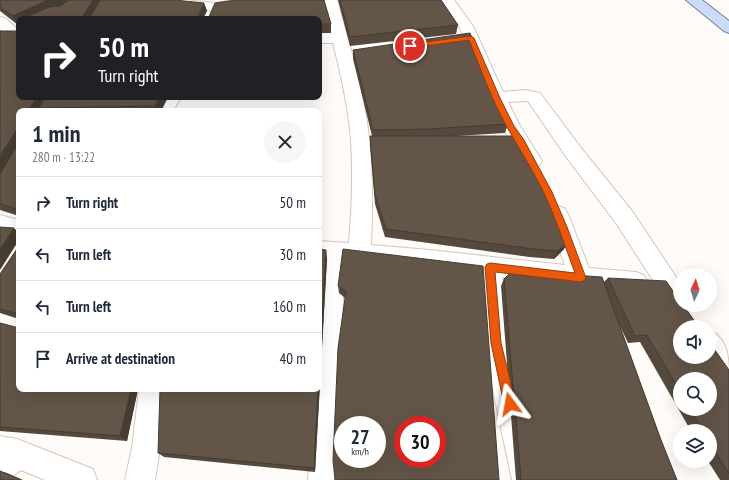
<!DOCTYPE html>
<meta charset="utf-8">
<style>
:root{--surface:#fff;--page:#f6f6f7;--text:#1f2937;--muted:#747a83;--line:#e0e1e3}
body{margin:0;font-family:"PT Sans Narrow",sans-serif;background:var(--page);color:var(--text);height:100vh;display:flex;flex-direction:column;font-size:15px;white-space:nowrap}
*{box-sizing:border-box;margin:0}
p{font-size:13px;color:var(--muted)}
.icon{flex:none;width:22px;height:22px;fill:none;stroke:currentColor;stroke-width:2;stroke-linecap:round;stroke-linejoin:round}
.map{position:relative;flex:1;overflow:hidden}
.panel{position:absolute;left:16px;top:108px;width:306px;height:284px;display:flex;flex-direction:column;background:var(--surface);border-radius:8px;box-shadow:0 4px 16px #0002}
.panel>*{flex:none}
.guide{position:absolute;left:16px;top:16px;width:306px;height:84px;border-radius:8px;box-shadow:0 4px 16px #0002;background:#202124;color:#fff;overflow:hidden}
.needle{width:26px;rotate:4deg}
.controls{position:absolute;left:673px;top:268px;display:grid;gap:8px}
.controls a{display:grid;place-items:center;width:44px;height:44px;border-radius:50%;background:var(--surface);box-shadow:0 4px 16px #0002;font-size:20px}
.speed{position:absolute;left:334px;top:416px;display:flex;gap:8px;font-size:20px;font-weight:700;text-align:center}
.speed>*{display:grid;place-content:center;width:52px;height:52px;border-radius:50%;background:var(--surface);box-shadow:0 4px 16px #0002;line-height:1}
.speed small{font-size:10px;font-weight:400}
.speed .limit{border:6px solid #d22;background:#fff;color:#111}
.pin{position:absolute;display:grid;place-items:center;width:34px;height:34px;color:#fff;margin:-17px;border:2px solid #fff;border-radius:50%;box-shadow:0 1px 4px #0007}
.me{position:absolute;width:44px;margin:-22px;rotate:347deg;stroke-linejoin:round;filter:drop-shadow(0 0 3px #0008)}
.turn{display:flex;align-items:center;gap:14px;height:84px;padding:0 16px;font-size:18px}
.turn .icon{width:52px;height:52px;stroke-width:2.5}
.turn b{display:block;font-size:28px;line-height:34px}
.round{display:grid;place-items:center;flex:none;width:42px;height:42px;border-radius:21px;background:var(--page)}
.head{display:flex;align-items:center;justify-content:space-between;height:68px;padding:0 16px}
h1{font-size:24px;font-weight:700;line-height:30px}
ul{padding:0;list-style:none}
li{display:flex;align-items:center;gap:12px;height:52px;padding:0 16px;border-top:1px solid var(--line)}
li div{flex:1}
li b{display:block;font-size:15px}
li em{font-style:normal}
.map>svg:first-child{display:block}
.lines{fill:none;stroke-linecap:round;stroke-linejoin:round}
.minor-casing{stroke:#d7c6b7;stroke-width:2}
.major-casing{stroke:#7284a1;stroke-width:2}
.minor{fill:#fff;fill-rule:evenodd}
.major{fill:#cadcf8;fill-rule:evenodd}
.wall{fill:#55493e;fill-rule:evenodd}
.shaded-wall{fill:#453c32}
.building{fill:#635548;stroke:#453c32;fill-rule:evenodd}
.route{fill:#ea580c;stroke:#983908}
</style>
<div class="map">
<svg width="729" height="480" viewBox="0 0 729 480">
<rect width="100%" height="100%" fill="#fefbf8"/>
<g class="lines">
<!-- minor casing -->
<g class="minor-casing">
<path id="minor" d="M132,0H186L215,3L235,0H273L271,3L266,4L215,11L139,4L134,3Z
M323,0H337C348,40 361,81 367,122C373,163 373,204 371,245L430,250L565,265L546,214L550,208L557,206L564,208L568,214L589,268L636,272L644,275L648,282L644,289L636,292L502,277L509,343L542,480H512L483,343L479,274L430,268L344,261L338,480H308L314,389H319V298L321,259H319V241L349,243C352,209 353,174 351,139C348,106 341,74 333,43H319V33H331Z
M440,0H454L473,26L503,92L525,90L540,93L581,148L632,211L680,283V305H691L688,310L680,313L672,310L616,223L567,158L528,101L508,102L520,126L542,161L539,166L532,168L525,166L502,126L488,98L459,26Z
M0,17L5,18L19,30V41L10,38L0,29Z
M163,97H181L173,111H155Z
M0,215L19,220V238L0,231Z
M710,330C729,340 729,359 729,381L720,377L706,357H710Z
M139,389H165L160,448L155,480H125L132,448Z
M0,436L17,439L93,469L97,480H45L21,470L10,478L0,480Z"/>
</g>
<!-- major casing -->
<g class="major-casing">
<path id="major" d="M686,0H702L729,21V33L724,31Z"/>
</g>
<!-- minor -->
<use href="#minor" class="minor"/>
<!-- major -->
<use href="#major" class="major"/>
</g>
<!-- wall -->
<path class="wall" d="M0,0L204,3L207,11L19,19V24L18,25L0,11Z
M338,0H441L458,25L456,34L350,46Z
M319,19L331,24V33H319Z
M0,31L19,97H168L161,111H41L40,110V111H19V216L0,210Z
M353,50L508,124L505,133L456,136L564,249L554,259L529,257L385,237L375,204L370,145V136H372L353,59Z
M19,246V319L0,313V274Z
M327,258L315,472L164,457L158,453Z
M483,266L345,298L339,293L338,286Z
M608,278L729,370V480H720L708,461H710V431H691L640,342L628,343L619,324L661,440L677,480H516L501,286L504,279L604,282ZM680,379L710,409H680Z
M0,323L19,389H138L127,441L0,431Z"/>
<!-- shaded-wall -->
<path class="shaded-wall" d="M48,0H72L31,19H19V24L18,25L13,16Z
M93,0H101L91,19H81Z
M204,3L207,11L203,19H197Z
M37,97H48L39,108L40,110V111H28Z
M160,97H168L161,111H157L155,106Z
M19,126V145L0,176V156Z
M14,228L19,233V240L0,270V249Z
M569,241L564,249L554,259L558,251Z
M326,250L327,258L315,472L314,468L318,389H319V377Z
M131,389H138L127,441L120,436Z
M0,471L7,473L23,480H21Z"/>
<!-- building -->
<path class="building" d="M0,0H48L13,16L0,7Z
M69,0H93L81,19H22L49,7L60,6Z
M100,0H175L204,3L197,19H89Z
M236,0H324L331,24H319V19H208L215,3Z
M340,0H441L458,25L350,37Z
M0,31H19V97H37L28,111H19V126L0,156Z
M470,33L508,124L429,129L373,130L353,50Z
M45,97H160L155,106L39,108Z
M370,136H521L563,222L569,241L558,251L533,249L386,229L375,195Z
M19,142V209H16L0,204V174Z
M0,227L14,228L0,249Z
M19,246V314L0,309V274Z
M319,249L326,250L319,377Z
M343,249L483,266L499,480H335L333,460L338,348L346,291L338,286ZM343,425H377V459H343ZM403,425H437V459H403Z
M512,271L602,277L661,440L677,480H521L504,279Z
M608,278L666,281L680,301V305H683L699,327H680V357H710V343L729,370V474L710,443V431H703L690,409H710V379H680V391L647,335L635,336Z
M0,323L19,328V389H131L120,436L0,427Z
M160,389H318L314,468L158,453Z
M0,471L21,480H0Z"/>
<!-- route -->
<path class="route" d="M471,36L474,38L500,98L514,126L524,140L552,192L567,227L586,278L585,280L581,282L495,272L501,343L516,404L514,408L510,410L506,408L504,404L491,343L485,267L487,264L490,263L575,273C565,246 556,219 544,193C533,170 519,149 507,127C491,99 481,69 469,40L410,48L407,46L410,44Z"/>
</svg>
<div class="controls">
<a><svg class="needle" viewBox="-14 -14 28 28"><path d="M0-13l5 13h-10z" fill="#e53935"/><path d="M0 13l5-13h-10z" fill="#747a83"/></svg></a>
<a><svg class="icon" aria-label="sound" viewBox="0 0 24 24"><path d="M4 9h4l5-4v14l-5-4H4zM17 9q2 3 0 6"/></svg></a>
<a><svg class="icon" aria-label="search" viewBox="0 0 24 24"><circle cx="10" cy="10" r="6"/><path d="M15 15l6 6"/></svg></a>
<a><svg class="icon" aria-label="layers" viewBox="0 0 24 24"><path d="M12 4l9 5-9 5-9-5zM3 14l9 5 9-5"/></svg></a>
</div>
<div class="speed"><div>27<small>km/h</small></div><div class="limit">30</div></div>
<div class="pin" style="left:410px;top:46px;background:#d93025"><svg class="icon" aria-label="arrive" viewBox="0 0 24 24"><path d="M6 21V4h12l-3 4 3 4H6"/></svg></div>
<svg class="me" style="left:510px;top:404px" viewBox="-20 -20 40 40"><path d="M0-17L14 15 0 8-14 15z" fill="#ea580c" stroke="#fff" stroke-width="4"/></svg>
<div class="guide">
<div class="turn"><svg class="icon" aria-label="right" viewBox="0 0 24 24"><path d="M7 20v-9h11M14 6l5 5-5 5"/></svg><div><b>50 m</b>Turn right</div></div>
</div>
<section class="panel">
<div class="head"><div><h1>1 min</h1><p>280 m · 13:22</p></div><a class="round"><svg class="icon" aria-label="close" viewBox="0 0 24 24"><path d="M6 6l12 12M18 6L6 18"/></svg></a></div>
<ul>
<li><svg class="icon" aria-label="right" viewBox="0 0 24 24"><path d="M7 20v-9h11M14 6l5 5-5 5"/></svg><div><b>Turn right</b></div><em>50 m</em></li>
<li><svg class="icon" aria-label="left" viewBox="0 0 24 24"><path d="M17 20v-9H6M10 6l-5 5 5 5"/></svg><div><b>Turn left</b></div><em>30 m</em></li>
<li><svg class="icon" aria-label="left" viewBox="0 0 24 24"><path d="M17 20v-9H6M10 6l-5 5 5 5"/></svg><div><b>Turn left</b></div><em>160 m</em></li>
<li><svg class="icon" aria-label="arrive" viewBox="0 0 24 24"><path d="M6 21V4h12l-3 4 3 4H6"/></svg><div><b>Arrive at destination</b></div><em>40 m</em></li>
</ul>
</section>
</div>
